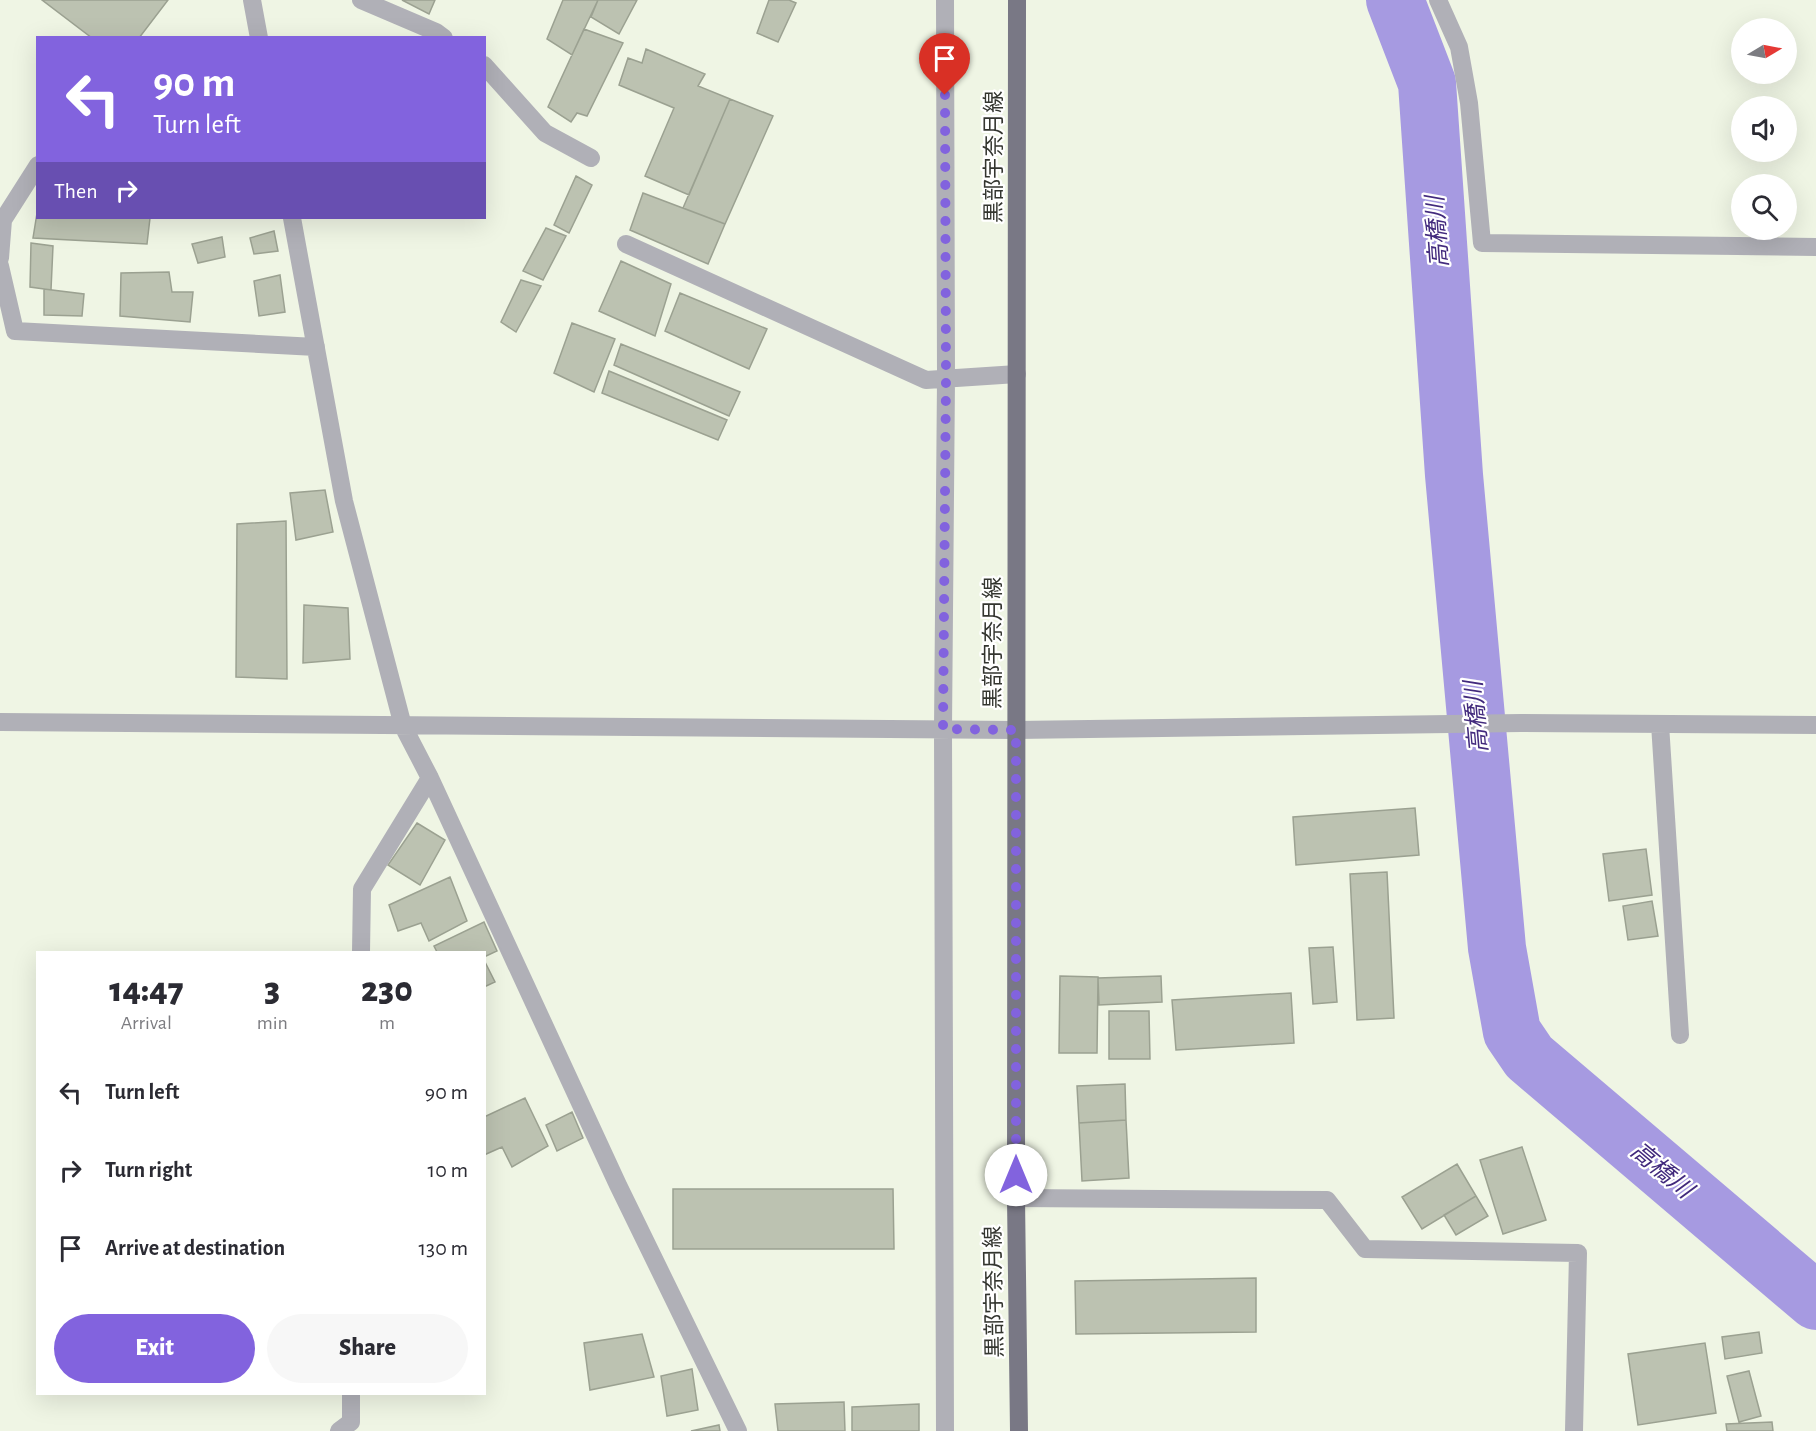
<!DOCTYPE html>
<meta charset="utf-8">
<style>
:root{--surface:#fff;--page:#f7f7f7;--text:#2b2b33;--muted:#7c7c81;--accent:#8263de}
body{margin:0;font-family:"Alegreya Sans","Noto Sans JP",sans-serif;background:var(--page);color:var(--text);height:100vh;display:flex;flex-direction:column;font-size:22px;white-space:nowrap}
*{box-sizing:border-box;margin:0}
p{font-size:20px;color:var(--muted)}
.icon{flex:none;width:33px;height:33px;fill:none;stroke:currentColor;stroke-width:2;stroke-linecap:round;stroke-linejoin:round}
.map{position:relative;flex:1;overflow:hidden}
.panel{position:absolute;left:36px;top:951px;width:450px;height:444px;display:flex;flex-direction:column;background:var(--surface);border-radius:0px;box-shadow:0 6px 24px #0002}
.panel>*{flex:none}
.hud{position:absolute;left:36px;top:36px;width:450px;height:183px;border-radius:0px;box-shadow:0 6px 24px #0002;background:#8263de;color:#fff;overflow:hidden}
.needle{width:39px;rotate:80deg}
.fabs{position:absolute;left:1731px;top:18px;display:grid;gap:12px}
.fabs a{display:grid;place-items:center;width:66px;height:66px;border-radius:50%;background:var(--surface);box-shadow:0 6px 24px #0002;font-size:30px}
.pin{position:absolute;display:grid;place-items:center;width:51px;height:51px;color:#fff;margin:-62px -26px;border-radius:50% 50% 50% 0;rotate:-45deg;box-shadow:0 0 6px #0007}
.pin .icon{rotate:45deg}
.me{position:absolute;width:66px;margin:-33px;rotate:0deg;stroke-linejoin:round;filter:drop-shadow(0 0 4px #0008)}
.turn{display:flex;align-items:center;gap:21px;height:126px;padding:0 18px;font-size:27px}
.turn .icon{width:78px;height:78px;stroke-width:2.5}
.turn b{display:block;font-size:42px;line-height:51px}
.then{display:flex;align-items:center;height:57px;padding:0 18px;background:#0003;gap:12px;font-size:22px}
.eta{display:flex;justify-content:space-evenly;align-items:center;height:102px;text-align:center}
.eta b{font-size:36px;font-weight:800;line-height:42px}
.cta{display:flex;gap:12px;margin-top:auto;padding:12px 18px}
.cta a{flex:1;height:69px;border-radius:36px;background:var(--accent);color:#fff;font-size:24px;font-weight:800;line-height:69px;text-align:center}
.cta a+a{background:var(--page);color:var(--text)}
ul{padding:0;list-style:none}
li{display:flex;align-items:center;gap:18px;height:78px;padding:0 18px}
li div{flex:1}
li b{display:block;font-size:22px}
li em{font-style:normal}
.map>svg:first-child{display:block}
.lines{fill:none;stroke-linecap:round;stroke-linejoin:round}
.river{stroke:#a69ae1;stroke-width:58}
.building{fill:#bcc2b1;stroke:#9ba191;stroke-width:1.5}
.minor{stroke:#b0b0b7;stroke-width:18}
.major{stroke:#797885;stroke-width:18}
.route{stroke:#8263de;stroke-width:10;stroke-dasharray:0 18}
.labels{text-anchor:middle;stroke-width:4.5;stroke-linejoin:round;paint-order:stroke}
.street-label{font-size:22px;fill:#33352f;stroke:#fff}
.water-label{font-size:24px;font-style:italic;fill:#422a7d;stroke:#fff}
</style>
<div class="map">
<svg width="1816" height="1431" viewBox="0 0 1816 1431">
<rect width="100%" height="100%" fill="#eff5e4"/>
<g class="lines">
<!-- river -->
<path class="river" d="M1395,0L1427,83L1454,475L1497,948L1512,1032L1529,1057L1816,1301"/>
</g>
<!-- building -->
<path class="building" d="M42,0H168L139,38H92Z
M402,0H435L429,14Z
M563,0H598L572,55L547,39Z
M598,0H637L619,34L591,17Z
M769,0H789L796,3L778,42L757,33Z
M584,29L623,43L587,116L577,113L571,122L548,107Z
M646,49L705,74L698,86L730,99L689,195L645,176L674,108L619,85L628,58L642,63Z
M730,99L773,116L725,224L683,208Z
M576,176L592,185L569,233L554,225Z
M643,193L725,224L708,264L630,230Z
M38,207V218H150L147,244L33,238Z
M546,228L566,236L543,280L523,271Z
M274,231L278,251L254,254L250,238Z
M222,237L225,257L198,263L192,244Z
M31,243L53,246L51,290L30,287Z
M621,261L671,284L655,336L599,311Z
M169,272L172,292H193L190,322L120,316L121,273Z
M280,275L285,312L259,316L254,281Z
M521,280L541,286L516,332L501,322Z
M44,289L84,294L82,316L44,315Z
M680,293L767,329L749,369L665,331Z
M572,323L615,339L594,392L554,373Z
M621,344L740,392L729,416L614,365Z
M609,371L727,420L718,440L602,393Z
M325,490L333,532L296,540L290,493Z
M286,521L287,679L236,677L237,524Z
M304,605L348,608L350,659L303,663Z
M1415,808L1419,855L1296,865L1293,817Z
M417,823L445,840L420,885L388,865Z
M1646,849L1652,895L1609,901L1603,854Z
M1387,872L1394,1018L1357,1020L1350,874Z
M450,877L467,921L429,941L421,923L398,931L389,905Z
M1652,901L1658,936L1628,940L1623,906Z
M484,922L497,951L484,957V952H437L434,946Z
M1333,947L1337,1002L1313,1004L1309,948Z
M484,960L495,982L484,987Z
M1060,976L1098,977L1097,1053H1059Z
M1161,976L1162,1002L1099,1005L1098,978Z
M1291,993L1294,1043L1176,1050L1172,1000Z
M1109,1011H1149L1150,1059H1109Z
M1125,1084L1126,1120L1079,1123L1077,1086Z
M525,1098L548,1146L512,1167L502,1147L484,1155V1117Z
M572,1112L583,1138L557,1151L546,1125Z
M1126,1120L1129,1178L1082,1181L1079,1123Z
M1522,1147L1546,1220L1503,1234L1480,1160Z
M1457,1164L1476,1196L1422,1229L1402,1197Z
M673,1189H893L894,1249H673Z
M1476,1196L1488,1216L1456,1235L1444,1215Z
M1256,1278V1332L1076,1334L1075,1281Z
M1759,1332L1762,1353L1725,1359L1722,1337Z
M642,1334L654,1377L590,1390L584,1343Z
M1705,1343L1716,1413L1638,1425L1628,1354Z
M692,1369L698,1410L667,1416L661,1376Z
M1749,1371L1761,1416L1739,1422L1727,1376Z
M844,1402L845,1431H778L775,1404Z
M919,1404V1431H852V1407Z
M1772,1422L1773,1431H1727L1726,1424Z
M719,1425L720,1431H691Z"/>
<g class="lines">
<!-- minor -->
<path class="minor" d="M252,0L259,38
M361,0L436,32L444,38
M1438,0L1459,47L1469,103L1482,243L1816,247
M484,65L545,133L591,158
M292,218L344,501L403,726L430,778L618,1185L738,1431
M626,244L926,380L1017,374
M0,258L3,220L38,165
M0,266L15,331L316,347
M0,722L1016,730L1521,723L1816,725
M1660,724L1680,1035
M361,952L362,889L430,778
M1016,1198L1327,1200L1365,1249L1578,1253L1574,1431
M339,1431L351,1422V1394
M945,1431L943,729L946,379L945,0"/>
<!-- major -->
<path class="major" d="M1017,0L1016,1198L1019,1431"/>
</g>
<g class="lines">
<!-- route -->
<path class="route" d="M945,95L946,378L943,729L1016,730V1175"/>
</g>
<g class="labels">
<!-- street labels -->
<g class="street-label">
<text transform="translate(993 157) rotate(-90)" y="8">黒部宇奈月線</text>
<text transform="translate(992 643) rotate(-90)" y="8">黒部宇奈月線</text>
<text transform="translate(993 1292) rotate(-91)" y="8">黒部宇奈月線</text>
</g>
<!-- water labels -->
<g class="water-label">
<text transform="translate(1437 232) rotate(-94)" y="8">高橋川</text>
<text transform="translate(1476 717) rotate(-95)" y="8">高橋川</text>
<text transform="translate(1662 1170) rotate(40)" y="8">高橋川</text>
</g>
</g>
</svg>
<div class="fabs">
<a><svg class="needle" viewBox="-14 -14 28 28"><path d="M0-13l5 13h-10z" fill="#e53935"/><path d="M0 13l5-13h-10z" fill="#7c7c81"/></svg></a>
<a><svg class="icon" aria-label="sound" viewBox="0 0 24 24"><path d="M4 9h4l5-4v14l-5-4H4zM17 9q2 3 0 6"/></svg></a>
<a><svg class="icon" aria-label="search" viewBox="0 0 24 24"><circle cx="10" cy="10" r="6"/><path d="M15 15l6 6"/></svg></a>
</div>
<div class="pin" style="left:945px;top:95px;background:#d93025"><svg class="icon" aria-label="arrive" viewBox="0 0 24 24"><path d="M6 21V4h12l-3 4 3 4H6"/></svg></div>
<svg class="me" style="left:1016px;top:1175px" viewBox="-20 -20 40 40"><circle r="19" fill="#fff"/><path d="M0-13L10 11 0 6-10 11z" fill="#8263de"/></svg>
<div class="hud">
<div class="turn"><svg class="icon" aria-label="left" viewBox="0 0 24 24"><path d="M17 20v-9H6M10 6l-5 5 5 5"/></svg><div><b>90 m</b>Turn left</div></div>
<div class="then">Then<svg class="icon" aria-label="right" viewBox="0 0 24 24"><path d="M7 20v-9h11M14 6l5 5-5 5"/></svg></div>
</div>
<section class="panel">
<div class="eta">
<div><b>14:47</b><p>Arrival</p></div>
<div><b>3</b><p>min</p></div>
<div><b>230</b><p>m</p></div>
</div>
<ul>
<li><svg class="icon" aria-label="left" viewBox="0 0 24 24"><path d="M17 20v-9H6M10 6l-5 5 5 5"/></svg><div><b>Turn left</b></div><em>90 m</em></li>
<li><svg class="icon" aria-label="right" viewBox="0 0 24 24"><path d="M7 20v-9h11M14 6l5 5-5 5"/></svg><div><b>Turn right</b></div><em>10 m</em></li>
<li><svg class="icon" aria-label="arrive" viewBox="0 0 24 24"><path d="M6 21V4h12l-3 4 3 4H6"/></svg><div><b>Arrive at destination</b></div><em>130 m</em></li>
</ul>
<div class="cta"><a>Exit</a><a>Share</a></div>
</section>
</div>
